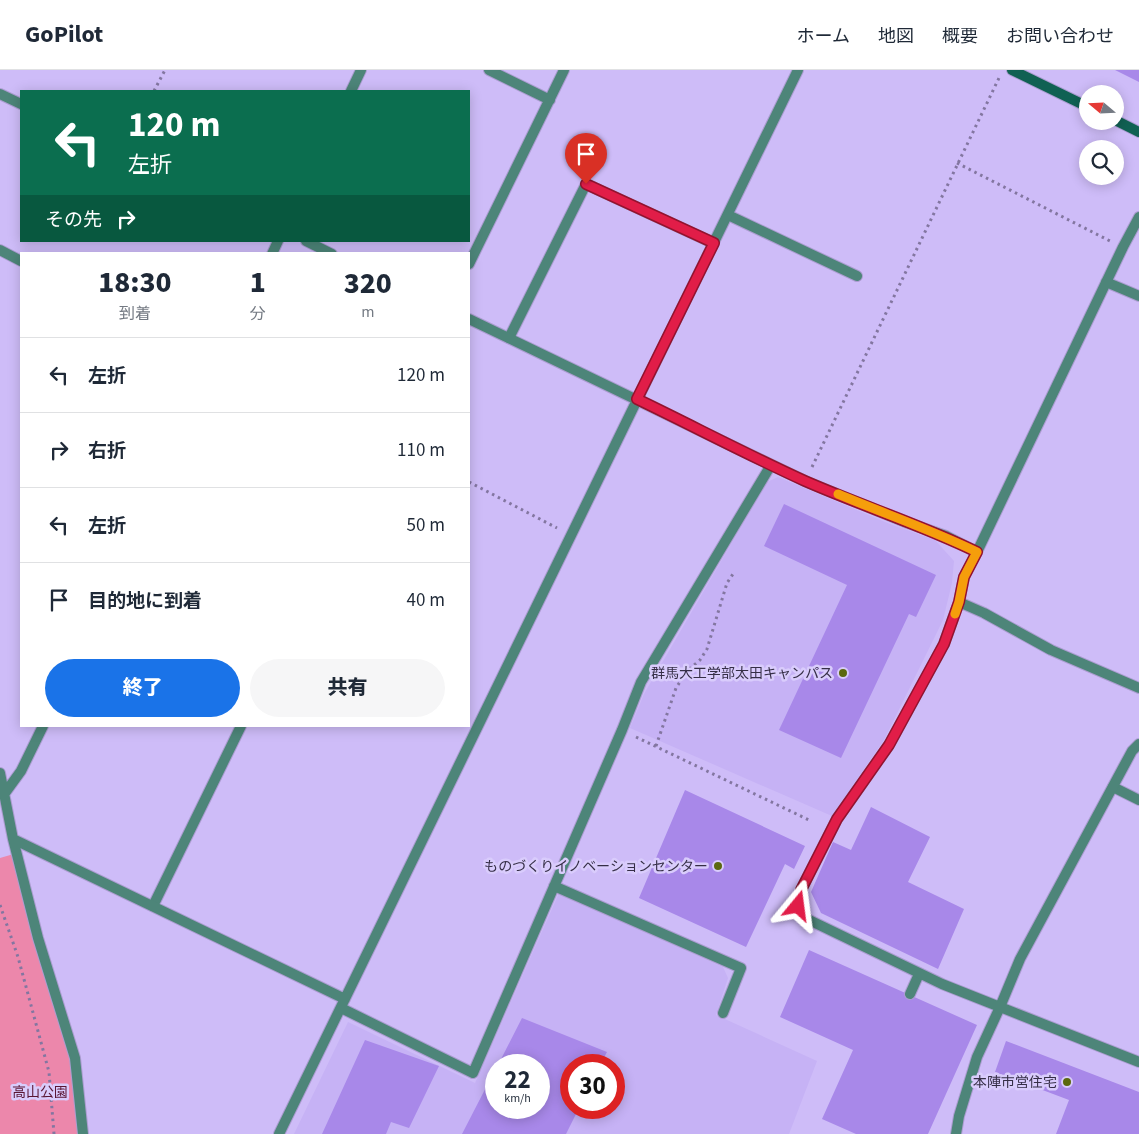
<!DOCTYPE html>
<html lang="ja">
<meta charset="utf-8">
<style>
:root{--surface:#fff;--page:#f6f6f7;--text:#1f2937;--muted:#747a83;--line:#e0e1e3;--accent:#1a73e8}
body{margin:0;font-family:"Source Sans 3","Noto Sans JP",sans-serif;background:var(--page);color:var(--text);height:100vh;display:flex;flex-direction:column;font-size:19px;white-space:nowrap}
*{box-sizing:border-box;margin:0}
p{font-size:16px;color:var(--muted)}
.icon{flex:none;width:28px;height:28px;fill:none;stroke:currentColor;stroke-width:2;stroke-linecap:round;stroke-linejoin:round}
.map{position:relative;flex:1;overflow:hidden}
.side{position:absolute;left:20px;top:182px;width:450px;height:475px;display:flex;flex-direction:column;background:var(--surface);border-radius:0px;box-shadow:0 2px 12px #0003}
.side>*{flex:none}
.banner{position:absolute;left:20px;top:20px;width:450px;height:152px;border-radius:0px;box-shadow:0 2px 12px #0003;background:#0b6e4f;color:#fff;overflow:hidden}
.needle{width:32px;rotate:289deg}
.fabs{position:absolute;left:1079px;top:15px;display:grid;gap:10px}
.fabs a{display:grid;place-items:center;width:45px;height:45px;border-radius:50%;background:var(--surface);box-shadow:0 2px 12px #0003;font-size:25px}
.speed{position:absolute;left:485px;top:984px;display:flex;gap:10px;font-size:25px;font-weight:700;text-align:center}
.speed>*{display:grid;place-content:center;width:65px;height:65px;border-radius:50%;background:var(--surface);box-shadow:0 2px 12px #0003;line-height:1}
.speed small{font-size:12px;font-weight:400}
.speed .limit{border:8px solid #d22;background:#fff;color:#111}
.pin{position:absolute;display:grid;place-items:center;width:42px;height:42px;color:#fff;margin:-51px -21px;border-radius:50% 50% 50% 0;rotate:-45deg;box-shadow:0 0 5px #0007}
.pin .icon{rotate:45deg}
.me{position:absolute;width:55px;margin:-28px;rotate:16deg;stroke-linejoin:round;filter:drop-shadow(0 0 4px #0008)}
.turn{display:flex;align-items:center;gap:18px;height:105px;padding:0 25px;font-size:22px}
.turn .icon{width:65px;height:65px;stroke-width:2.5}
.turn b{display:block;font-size:35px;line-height:42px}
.then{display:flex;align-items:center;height:48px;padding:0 25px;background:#0003;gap:10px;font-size:19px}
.eta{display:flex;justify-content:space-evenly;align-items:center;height:85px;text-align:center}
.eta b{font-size:30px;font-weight:800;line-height:35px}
.button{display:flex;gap:10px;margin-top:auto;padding:10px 25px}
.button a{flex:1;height:58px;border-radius:30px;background:var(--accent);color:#fff;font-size:20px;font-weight:800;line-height:58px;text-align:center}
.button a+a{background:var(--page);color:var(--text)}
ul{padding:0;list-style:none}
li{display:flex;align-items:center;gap:15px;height:75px;padding:0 25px;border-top:1px solid var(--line)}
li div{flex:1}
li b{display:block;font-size:19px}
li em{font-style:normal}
header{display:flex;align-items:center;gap:30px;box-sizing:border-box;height:70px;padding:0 25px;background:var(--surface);border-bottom:1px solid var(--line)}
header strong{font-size:24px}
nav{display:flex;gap:28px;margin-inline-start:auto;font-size:18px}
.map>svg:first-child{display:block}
.built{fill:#c6b2f5;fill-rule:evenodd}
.green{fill:#ec87ab}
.building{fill:#a888e9}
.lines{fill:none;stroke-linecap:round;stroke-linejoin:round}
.service-casing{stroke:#ac9dd1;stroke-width:12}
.minor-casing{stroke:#ac9dd1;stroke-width:12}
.secondary-casing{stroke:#ac9dd1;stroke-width:12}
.path{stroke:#8376a0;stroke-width:3;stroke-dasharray:2.5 4;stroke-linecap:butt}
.service{stroke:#4d8579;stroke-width:10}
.minor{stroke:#4d8579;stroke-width:10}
.secondary{stroke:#106153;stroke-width:10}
.route-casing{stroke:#92132f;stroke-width:12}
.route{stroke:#e11d48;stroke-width:9}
.slow{stroke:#f59e0b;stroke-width:9}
.poi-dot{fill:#5b680e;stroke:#d9ccfc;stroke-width:2}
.labels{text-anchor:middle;stroke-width:5;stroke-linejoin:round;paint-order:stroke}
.poi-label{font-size:14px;fill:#352e46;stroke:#d9ccfc;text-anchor:end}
.park-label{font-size:14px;fill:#5a1634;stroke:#d9ccfc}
</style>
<header>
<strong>GoPilot</strong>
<nav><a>ホーム</a><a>地図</a><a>概要</a><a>お問い合わせ</a></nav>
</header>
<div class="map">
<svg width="1139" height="1064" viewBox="0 0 1139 1064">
<rect width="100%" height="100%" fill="#cebcf8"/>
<!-- built -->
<path class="built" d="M778,407L890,454L935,470L954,491L952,513L943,550L884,670L832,746L630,658L644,624L767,412Z
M559,823L723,897L728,908L716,945L817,991L789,1064H294L348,952L475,1013ZM496,995H539V1038H496ZM571,995H614V1038H571Z"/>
<!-- green -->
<path class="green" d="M17,783L75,988L83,1064H0V788Z"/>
<!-- building -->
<path class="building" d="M1115,0H1139V12Z
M784,434L936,505L916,547L909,544L841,688L779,660L847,515L764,476Z
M685,720L805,776L794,799L785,794L746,877L639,828Z
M871,737L930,767L908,812L964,839L938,899L821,843L811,822L833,772L851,780Z
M809,880L977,955L928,1064H856L822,1049L853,980L780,947Z
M522,948L607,982L600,995H571V1038H579L566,1064H462L496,998V1038H539V995H498Z
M365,970L439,996L409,1058L391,1052L386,1064H322Z
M1006,971L1139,1022V1064H1056L1069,1030L995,1002Z"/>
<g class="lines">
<!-- service casing -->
<g class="service-casing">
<path id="service" d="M489,0L550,30
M728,145L857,206
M469,194L564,0
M509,268L586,114L713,173
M1113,717L1139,730
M153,836L241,656
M910,924L919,904"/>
</g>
<!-- minor casing -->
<g class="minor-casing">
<path id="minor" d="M351,21L361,0
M0,24L21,34
M1139,147L1123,177L977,482L964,507L959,532L944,574L889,675L837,749L801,820L798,836L807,849L942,914L1139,992
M306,171L332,184
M0,180L21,191
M272,184L278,171
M1106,212L1139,226
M469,249L805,411L905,452L946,466L977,482
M959,532L984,543L1051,580L1139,618
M0,703L13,769L38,868L75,988L83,1064
M5,723L21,701L43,656
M13,769L345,929
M554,816L741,898L723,943
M341,938L473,1003L622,660L641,612L771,395
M279,1064L798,0
M956,1064L959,1046L977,987L1000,937L1020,889L1132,681L1139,674"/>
</g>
<!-- secondary casing -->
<g class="secondary-casing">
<path id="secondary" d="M1012,0L1088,37
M1115,50L1139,62"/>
</g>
<!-- path -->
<path class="path" d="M154,21L165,0
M957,93L1110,171
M812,397L999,8
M469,412L557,458
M636,667L809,750
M656,676L676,618L687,601L700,590L707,579L727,513L733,504
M0,835L18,887L49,1002L54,1064"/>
<!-- service -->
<use href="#service" class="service"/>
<!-- minor -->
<use href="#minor" class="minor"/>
<!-- secondary -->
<use href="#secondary" class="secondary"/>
</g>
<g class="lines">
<!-- route casing -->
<g class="route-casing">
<path id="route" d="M586,114L714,173L637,329C693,356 748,385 805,411C862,436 922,455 977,482L964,507L959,532L944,574L889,675L837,749L801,820L798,836"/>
</g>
<!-- route -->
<use href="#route" class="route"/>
<!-- slow -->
<path class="slow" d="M838,424C885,444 932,460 977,482L964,507L959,532L955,544"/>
</g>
<!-- markers -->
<g class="poi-dot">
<circle cx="843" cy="603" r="5"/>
<circle cx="718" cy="796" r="5"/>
<circle cx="1067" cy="1012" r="5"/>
</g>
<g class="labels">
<!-- poi labels -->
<g class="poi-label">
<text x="833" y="608">群馬大工学部太田キャンパス</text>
<text x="708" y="801">ものづくりイノベーションセンター</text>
<text x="1057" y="1017">本陣市営住宅</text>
</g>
<!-- park labels -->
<g class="park-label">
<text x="40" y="1027">高山公園</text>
</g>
</g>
</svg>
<div class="fabs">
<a><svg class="needle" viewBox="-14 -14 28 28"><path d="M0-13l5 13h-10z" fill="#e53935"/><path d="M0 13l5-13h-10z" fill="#747a83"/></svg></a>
<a><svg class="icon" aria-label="search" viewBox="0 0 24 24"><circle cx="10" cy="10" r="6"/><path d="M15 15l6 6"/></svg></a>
</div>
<div class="speed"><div>22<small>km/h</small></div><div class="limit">30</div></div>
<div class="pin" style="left:586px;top:114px;background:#d93025"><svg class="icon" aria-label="arrive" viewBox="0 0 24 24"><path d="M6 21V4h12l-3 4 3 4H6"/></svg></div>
<svg class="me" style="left:798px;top:836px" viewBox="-20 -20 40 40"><path d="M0-17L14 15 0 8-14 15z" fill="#e11d48" stroke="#fff" stroke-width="4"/></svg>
<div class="banner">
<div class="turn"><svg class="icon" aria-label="left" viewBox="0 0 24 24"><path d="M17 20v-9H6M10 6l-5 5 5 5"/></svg><div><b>120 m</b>左折</div></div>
<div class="then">その先<svg class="icon" aria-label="right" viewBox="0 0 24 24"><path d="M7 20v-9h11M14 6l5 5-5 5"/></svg></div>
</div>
<section class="side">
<div class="eta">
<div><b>18:30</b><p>到着</p></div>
<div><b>1</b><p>分</p></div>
<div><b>320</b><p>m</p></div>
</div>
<ul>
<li><svg class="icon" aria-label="left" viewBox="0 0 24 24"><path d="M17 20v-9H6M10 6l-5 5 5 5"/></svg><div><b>左折</b></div><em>120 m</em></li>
<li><svg class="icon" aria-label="right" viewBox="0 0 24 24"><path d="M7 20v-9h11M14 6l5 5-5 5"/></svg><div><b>右折</b></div><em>110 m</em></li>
<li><svg class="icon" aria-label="left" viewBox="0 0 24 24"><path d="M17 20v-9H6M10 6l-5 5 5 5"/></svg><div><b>左折</b></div><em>50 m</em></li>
<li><svg class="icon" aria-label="arrive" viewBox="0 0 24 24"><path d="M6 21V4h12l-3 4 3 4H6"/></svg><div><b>目的地に到着</b></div><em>40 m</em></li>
</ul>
<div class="button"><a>終了</a><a>共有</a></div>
</section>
</div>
